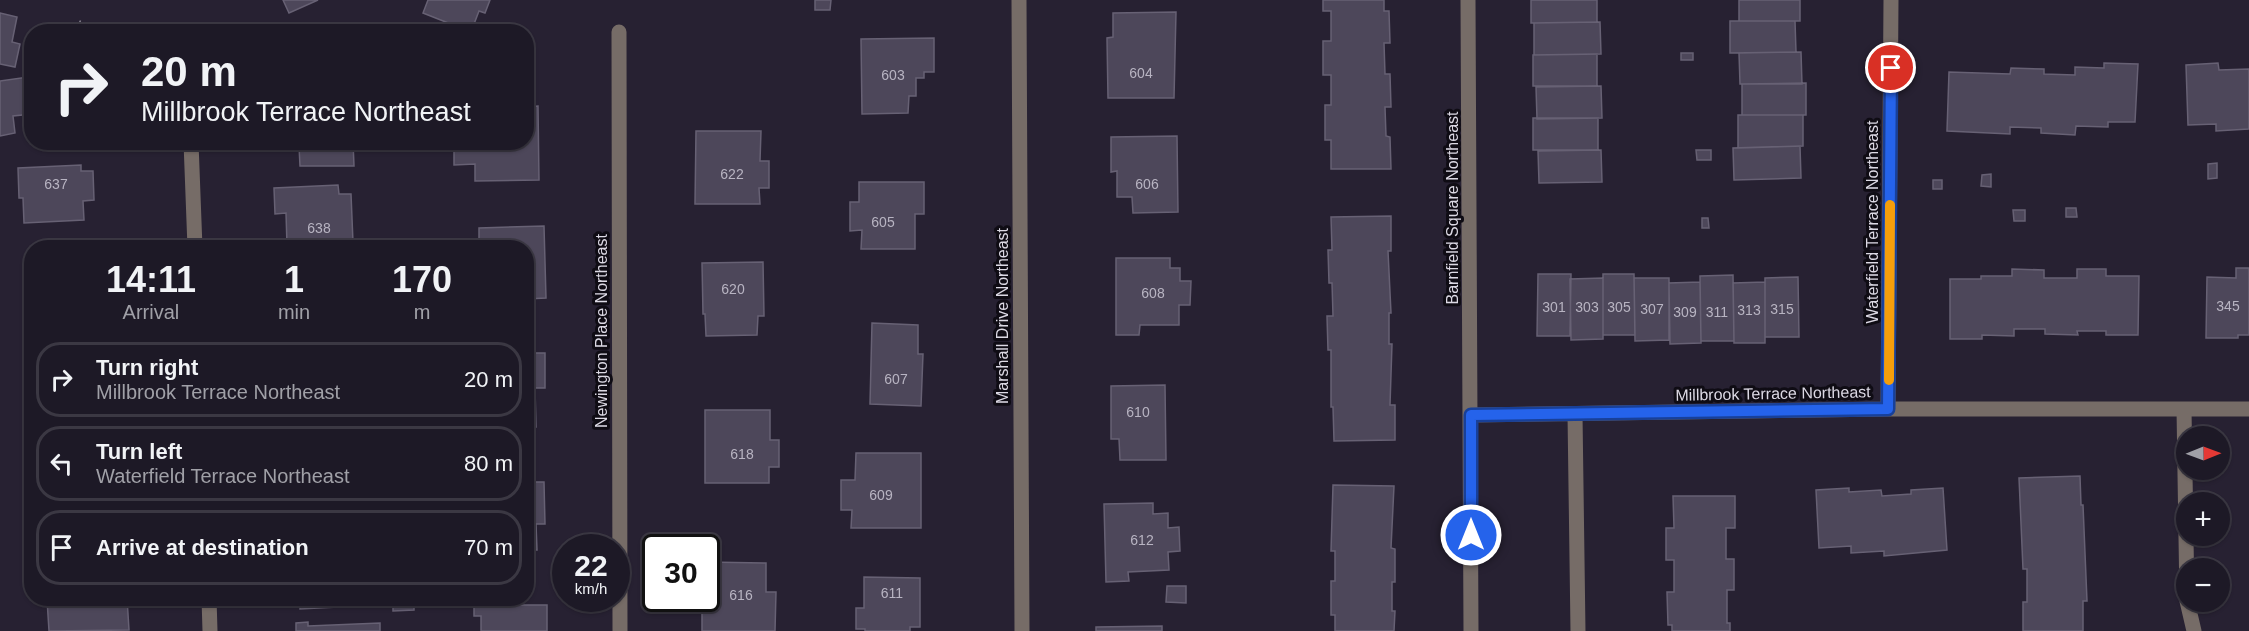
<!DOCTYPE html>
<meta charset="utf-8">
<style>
:root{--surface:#1d1926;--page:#25222e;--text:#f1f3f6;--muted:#a0a0a7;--line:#3b3843}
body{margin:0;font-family:Helvetica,sans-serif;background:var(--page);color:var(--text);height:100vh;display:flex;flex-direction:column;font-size:22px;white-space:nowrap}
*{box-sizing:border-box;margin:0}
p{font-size:20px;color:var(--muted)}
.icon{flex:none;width:33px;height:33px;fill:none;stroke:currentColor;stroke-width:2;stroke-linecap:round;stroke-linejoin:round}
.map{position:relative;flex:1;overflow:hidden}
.panel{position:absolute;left:24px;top:240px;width:510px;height:366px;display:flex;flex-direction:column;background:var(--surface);border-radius:24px;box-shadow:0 2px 4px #0004,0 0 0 2px var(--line)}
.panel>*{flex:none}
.hud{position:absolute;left:24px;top:24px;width:510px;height:126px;border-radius:24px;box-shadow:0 2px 4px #0004,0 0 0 2px var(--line);background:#1d1926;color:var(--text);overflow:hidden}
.needle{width:39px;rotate:89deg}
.buttons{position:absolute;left:2176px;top:426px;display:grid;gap:12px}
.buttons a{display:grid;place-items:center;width:54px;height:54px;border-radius:50%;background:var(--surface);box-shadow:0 2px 4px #0004,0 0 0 2px var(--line);font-size:30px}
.speed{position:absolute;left:552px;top:534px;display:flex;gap:12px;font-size:30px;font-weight:700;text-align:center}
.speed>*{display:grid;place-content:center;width:78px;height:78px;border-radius:50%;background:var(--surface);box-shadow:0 2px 4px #0004,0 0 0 2px var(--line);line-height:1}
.speed small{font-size:15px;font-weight:400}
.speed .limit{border:3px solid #111;border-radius:9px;background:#fff;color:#111}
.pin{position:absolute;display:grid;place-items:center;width:51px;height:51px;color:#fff;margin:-26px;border:3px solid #fff;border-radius:50%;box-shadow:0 2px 6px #0007}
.me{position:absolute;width:66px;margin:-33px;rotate:0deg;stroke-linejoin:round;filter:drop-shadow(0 0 4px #0008)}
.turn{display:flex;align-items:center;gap:21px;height:126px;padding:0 18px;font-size:27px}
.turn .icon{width:78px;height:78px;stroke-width:2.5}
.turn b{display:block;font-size:42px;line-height:51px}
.eta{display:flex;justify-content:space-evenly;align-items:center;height:102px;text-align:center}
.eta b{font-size:36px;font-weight:800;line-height:42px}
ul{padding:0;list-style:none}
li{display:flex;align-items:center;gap:18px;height:75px;margin:0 12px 9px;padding:0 6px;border:3px solid var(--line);border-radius:24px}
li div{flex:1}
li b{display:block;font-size:22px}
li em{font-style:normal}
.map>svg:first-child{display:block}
.building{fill:#4d475a;stroke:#676174;stroke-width:1.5}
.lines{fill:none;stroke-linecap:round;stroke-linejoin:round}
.path{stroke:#878391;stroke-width:4;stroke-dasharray:1.5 4.5;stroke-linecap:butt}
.minor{stroke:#766c67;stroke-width:15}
.route-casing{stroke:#184099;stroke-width:15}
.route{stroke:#2563eb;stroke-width:10}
.slow{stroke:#f59e0b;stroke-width:10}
.labels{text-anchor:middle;stroke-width:6;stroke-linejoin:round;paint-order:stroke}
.number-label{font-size:14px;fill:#b8b4c2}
.street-label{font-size:16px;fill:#dcd9e4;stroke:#0f0c14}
</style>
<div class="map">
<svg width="2249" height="631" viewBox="0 0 2249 631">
<rect width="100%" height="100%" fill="#272132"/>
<!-- building -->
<path class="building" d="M283,0H318L289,13Z
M428,0H490L485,13L479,11L471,32L423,13Z
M815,0H831L830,10H815Z
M1323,0H1384V11H1389L1390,43H1384L1385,74H1390L1391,107H1385L1386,136L1390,137L1391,169H1331V140H1325V105H1331V75H1323V41H1331V11H1323Z
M1531,0H1597V22L1531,23Z
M1739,0H1800V21H1739Z
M1176,12L1174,98H1108L1107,38L1113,37V13Z
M0,13L17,17L12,42L20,44L15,67L0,64Z
M1730,21H1795L1796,52L1730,53Z
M1600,22L1601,54L1534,55V23Z
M934,38V72H924V78H916V96H909L908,113L862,114L861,39Z
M1801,52L1802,84H1740L1739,53Z
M1681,53H1693V60H1681Z
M1597,54V86H1533V55Z
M2104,63L2138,64L2135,122H2108V127L2076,126L2075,135L2041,133V128L2010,127V134L1947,131L1949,72L2010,74L2011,68L2044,69V74L2075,75V67L2104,68Z
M2218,63L2219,70L2249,69V129L2216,131V124L2188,125L2186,65Z
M28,77L32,114L13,116L15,133L0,136V81Z
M1806,83V115H1742V84Z
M1601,86L1602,118L1537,119L1536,87Z
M538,106L539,180L475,181V164L454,165V142H526V107Z
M1738,115H1803V146L1738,148Z
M1533,118H1598V150H1533Z
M696,131H761L760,161H769V188H759L760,204H695Z
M1177,136L1178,212L1133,213L1132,197H1117V171L1111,172V137Z
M266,142H353L354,166H300L299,146L266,147Z
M1800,146L1801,178L1734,180L1733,148Z
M1601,150L1602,182L1539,183L1538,151Z
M1696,150H1711V160H1697Z
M2217,163V178L2208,179V164Z
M81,165V171H93L94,200L83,201L84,220L24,223L23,198H19L18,168Z
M1991,174V187L1981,186L1982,175Z
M1933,180H1942V189H1933Z
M859,182H924V214H915V249H861L862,230L850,231V202H859Z
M338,185L339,194H351L353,242L287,245L286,213L275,214L274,188Z
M2066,208H2076L2077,217H2066Z
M2013,210H2025V221H2014Z
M1391,216V251H1388L1391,313H1389V344H1392L1390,405H1395V440L1334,441L1333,407H1331V350H1328L1327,316H1333L1332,283H1329L1328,250H1332L1331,217Z
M1702,218H1708L1709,228H1702Z
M544,226L546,298L526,299V248H479V228Z
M111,242V248H51V246Z
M1116,258H1170V268H1180V281H1191L1190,305H1179V325H1140L1139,335H1116Z
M763,262L764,316H758L757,335L706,336L705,314H703L702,263Z
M2236,268H2249V335H2238V338H2206L2207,277L2236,278Z
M2012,269L2044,270V278H2077V269H2106V276H2139L2138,335H2106V331H2077L2078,335L2045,334V329H2014V336L1982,335V339H1950V279H1981V276H2012Z
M1538,274H1571L1570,336H1537Z
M1603,274H1634L1635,335H1603Z
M1733,275L1734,341H1701L1700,276Z
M1798,277L1799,337H1765V278Z
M1603,278V339L1571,340L1570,279Z
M1634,278H1669V340L1635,341Z
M1700,282L1701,343L1670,344L1669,283Z
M1765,282V343H1734L1733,283Z
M872,323L918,325V354H923L921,406L870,404Z
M526,353H545V388H535L536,427H526Z
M1165,385L1166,460H1120L1119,439H1111V386Z
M705,410H770V440H779V467H769V483H705Z
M856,453H921V528H851L852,510H841V480H855Z
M2080,476L2081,505H2083L2087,601H2083V631H2023V602H2027V569H2023L2019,478Z
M526,482H544L545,524H536L537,550H526Z
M1333,485L1394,486L1391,548L1395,549V582H1392V611H1395L1394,631H1335V615H1331V581H1335V551H1331Z
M1849,488V492L1881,490L1882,496L1911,494V490L1943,488L1947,550L1884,556V551L1851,553V546L1819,548L1816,490Z
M1673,496H1735V528H1726V559H1734V590H1727V623H1730V631H1672V625H1668L1667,592H1674V560H1666V528H1674Z
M1153,503V514L1168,513V528L1179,527L1180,551L1168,552L1169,570L1128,572L1129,581L1106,582L1104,504Z
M706,562L766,563V592H776L775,631H702V598H706Z
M864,577L920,578V627H910V631H865V629H856V608H864Z
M1167,586H1186V603L1166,602Z
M127,598L129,630L49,631L47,599Z
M300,598H356L357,606L300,609Z
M393,598H414V610L393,611Z
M474,605H547V631H481V616H474Z
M308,622V626L380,623V631H296V623Z
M1162,626V631H1096V627Z"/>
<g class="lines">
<!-- path -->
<path class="path" d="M79,22L101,32"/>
<!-- minor -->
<path class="minor" d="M1019,0L1022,631
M1468,0L1471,631
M619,32L620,631
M191,142L195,248
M1888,409L1891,0
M2184,409L2187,601L2194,631
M1575,414L1578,631
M1471,415L1888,409H2249
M209,598L210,631"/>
</g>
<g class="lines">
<!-- route casing -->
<g class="route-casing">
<path id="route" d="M1471,535V415L1888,409L1891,68"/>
</g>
<!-- route -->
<use href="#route" class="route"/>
<!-- slow -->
<path class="slow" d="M1889,380L1890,205"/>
</g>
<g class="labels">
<!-- number labels -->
<g class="number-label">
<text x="1141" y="78">604</text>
<text x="893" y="80">603</text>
<text x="732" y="179">622</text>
<text x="56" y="189">637</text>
<text x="1147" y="189">606</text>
<text x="883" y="227">605</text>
<text x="319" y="233">638</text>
<text x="733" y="294">620</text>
<text x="1153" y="298">608</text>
<text x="2228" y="311">345</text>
<text x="1554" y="312">301</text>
<text x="1587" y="312">303</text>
<text x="1619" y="312">305</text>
<text x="1652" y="314">307</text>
<text x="1782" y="314">315</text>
<text x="1749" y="315">313</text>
<text x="1685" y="317">309</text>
<text x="1717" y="317">311</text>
<text x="896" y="384">607</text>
<text x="1138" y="417">610</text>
<text x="742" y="459">618</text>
<text x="881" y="500">609</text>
<text x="1142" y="545">612</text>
<text x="892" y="598">611</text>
<text x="741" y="600">616</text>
</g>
<!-- street labels -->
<g class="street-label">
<text transform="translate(1452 208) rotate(-90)" y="6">Barnfield Square Northeast</text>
<text transform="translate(1872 222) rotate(-90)" y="6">Waterfield Terrace Northeast</text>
<text transform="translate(1002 316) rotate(-90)" y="6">Marshall Drive Northeast</text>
<text transform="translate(601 331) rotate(-90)" y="6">Newington Place Northeast</text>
<text transform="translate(1773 393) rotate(-1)" y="6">Millbrook Terrace Northeast</text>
</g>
</g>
</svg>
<div class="buttons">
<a><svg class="needle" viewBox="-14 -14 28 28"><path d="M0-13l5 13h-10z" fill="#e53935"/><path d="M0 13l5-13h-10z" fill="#a0a0a7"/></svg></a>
<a>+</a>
<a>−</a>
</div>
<div class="speed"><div>22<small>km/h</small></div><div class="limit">30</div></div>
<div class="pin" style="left:1891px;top:68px;background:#d93025"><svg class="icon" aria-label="arrive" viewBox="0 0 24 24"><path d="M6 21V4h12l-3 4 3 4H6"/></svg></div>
<svg class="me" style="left:1471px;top:535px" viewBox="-20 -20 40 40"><circle r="17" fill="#2563eb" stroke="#fff" stroke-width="3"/><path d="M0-11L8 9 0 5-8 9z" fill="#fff"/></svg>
<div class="hud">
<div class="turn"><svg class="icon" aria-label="right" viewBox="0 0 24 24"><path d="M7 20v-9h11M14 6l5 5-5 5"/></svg><div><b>20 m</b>Millbrook Terrace Northeast</div></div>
</div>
<section class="panel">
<div class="eta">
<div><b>14:11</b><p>Arrival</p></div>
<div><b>1</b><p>min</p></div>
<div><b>170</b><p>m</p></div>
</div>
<ul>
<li><svg class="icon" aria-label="right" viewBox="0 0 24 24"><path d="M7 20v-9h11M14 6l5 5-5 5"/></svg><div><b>Turn right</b><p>Millbrook Terrace Northeast</p></div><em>20 m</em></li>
<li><svg class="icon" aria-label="left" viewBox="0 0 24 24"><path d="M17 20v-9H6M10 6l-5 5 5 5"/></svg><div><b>Turn left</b><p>Waterfield Terrace Northeast</p></div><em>80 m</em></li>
<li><svg class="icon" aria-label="arrive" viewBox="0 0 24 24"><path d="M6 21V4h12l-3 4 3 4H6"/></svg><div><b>Arrive at destination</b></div><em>70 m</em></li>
</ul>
</section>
</div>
